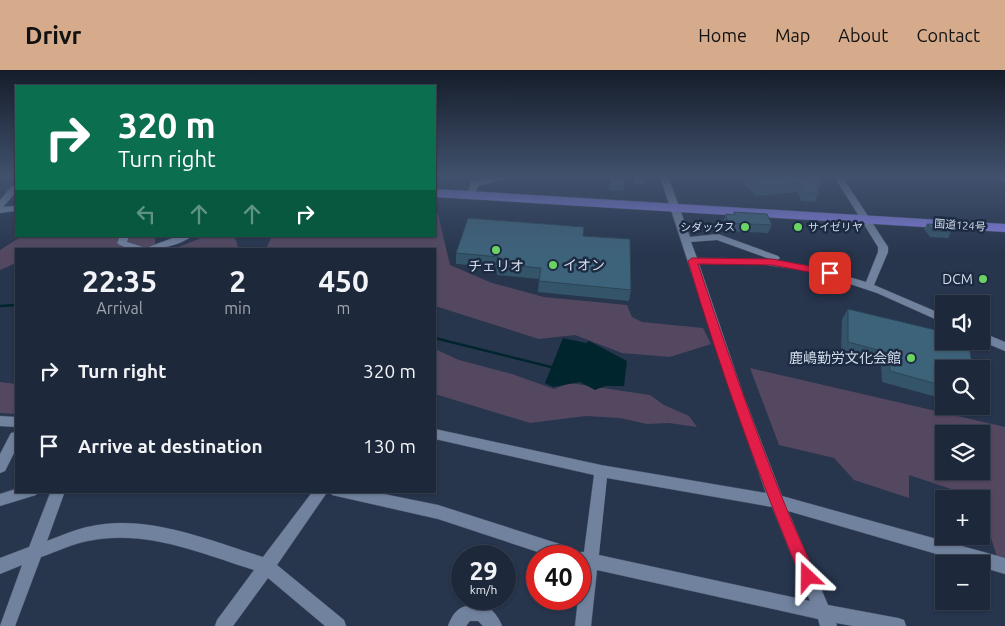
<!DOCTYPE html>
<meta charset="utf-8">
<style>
:root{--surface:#1d283a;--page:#253042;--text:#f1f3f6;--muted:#a0a6af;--line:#3b4454;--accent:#d6ab8b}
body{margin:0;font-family:Ubuntu,"Noto Sans JP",sans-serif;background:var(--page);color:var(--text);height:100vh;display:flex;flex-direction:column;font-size:19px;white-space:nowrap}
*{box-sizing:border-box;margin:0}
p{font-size:16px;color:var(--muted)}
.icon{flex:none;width:28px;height:28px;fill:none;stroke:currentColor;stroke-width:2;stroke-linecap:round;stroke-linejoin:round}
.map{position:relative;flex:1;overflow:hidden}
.drawer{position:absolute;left:15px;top:178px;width:421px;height:245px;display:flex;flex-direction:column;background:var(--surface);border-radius:0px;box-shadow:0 1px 4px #0004,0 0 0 1px var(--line)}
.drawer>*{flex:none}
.hud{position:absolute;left:15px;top:15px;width:421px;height:152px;border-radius:0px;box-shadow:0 1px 4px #0004,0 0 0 1px var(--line);background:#0b6e4f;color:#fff;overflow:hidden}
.buttons{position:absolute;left:935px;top:225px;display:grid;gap:10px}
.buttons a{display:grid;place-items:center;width:55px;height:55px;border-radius:0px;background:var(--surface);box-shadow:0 1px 4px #0004,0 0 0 1px var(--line);font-size:25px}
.speed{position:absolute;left:451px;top:475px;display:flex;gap:10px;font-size:25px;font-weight:700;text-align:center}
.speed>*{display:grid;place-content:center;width:65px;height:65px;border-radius:50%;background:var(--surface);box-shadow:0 1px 4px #0004,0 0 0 1px var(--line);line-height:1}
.speed small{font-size:12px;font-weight:400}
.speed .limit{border:8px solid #d22;background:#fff;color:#111}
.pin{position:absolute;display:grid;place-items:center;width:42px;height:42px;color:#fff;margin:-21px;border-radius:10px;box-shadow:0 2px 8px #0006}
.me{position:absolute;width:55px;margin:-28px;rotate:337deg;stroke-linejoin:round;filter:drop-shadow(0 0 4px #0008)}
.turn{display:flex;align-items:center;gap:18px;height:105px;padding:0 20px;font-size:22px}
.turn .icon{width:65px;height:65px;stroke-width:2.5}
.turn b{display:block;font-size:35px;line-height:42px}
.lanes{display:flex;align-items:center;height:48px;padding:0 20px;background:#0003;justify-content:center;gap:25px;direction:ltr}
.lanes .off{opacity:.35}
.eta{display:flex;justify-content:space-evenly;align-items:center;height:85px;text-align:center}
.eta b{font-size:30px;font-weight:700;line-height:35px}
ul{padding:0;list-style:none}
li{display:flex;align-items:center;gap:15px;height:75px;padding:0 20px}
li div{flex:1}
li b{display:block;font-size:19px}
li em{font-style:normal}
header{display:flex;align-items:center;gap:30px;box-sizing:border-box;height:70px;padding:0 25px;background:var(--accent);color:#111}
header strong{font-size:24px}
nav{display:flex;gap:28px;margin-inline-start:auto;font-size:18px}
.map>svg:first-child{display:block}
.green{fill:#544861;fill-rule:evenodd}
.water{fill:#00252d}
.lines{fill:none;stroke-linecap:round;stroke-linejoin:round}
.stream{stroke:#00252d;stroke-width:2.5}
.minor-casing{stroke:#465266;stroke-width:1}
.highway-casing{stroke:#465266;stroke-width:1}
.minor{fill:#71829e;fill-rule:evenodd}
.highway{fill:#837fe2;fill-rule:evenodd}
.wall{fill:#345569}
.shaded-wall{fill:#2b4555}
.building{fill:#3d637a;stroke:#2b4555}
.route{fill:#e11d48;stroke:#92132f}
.poi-dot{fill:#6bd363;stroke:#1d2b42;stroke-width:2}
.labels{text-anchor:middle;stroke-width:5;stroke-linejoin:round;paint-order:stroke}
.far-street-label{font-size:11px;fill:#d3ddec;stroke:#1d2b42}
.far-poi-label{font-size:11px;fill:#d3ddec;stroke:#1d2b42;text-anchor:end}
.poi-label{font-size:14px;fill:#d3ddec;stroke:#1d2b42;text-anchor:end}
</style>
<header>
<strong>Drivr</strong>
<nav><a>Home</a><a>Map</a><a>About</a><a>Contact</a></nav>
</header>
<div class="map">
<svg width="1005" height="556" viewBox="0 0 1005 556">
<rect width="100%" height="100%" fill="#27354d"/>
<!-- green -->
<path class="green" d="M435,143L438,144L450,195L492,213L544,227L627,235L632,247L642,252L703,258L711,274L670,287L622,283L575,265L539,269L435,236V179H266L272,166H435Z
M22,166H155V179H16V193L0,200V180Z
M200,166H234L239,179H173L199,169Z
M435,279L459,290L512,304L554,319L570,313L650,325L664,335L689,346L697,357L669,353L647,354L620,348L586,346L530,353L438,325L435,324Z
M750,298L1005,357V488L997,487L981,436V429L909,405V428L854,410L834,388L779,375ZM944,364H981V401H944Z
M0,312L16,314V344L0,343Z"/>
<!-- water -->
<path class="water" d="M563,268L586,273L589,271L627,291L624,316H605L595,320L580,312L553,317L545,313Z"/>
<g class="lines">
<!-- stream -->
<path class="stream" d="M0,236L16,235
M435,268L555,298"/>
<!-- minor casing -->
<g class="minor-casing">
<path id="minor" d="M501,106H517L478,116L474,127L467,125L471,112Z
M660,106H668L690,167L718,164L778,186L780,188L777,190L815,197L866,212L878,182V177L834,106H842L888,177V182L874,215L944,245V253L877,223L814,202L760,194H699L743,324L782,426L1005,488V504L981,497V494H971L788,441L828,535L898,548L904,550L906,556H853L836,553L837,556H820L818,549L597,500L591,556H575L578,529H580L582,497H580V486H550L438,449L332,425L330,421H369L438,435L572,478L578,482H584L594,405L435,369V359L601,395L766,423L731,324ZM717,170L770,189L697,188L691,172ZM607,408L772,437L810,531L599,485Z
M995,106H1005V112Z
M12,116H16V122L3,137H0L15,136L16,141L0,143V130Z
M120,166H129L127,172L146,178L178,166H192C178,178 133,186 117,173Z
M981,262L1005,272V281L981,271Z
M0,346L16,347V357L0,356Z
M16,362V379L5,401L0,403V384L11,363Z
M16,419V421H38L36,425L0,436V424Z
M51,421H65L47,471C60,466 74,460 87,457C147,443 207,470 263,487L313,421H328L277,495L344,550L346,556H325L268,508L233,556H215L217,550L254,500C200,483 146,459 88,471C72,474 56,482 41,487L15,556H0L22,495L0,504V488L29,477Z
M482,534C491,537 499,547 502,556H483L478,551H470L466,556H448C455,537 463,535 482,534Z"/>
</g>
<!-- highway casing -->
<g class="highway-casing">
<path id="highway" d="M435,119L1005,154V162L435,127Z"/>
</g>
<!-- minor -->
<use href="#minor" class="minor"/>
<!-- highway -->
<use href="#highway" class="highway"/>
</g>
<!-- wall -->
<path class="wall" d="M537,106H552L551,110L542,111Z
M609,106L625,116L624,121L609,120Z
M634,106H645L644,115L634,114Z
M737,106H818L823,111L818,120L819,123L815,132L801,131L797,122L756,126Z
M734,142L772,155L768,163L726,161L723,152L726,144L733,145Z
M927,154L951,162L948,168L930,167L924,159Z
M583,166L631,220L629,231L538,222L539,209L497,205L496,197L456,194V183Z
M848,239L944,299V329L882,312L881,294L841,283L842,249Z"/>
<!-- shaded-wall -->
<path class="shaded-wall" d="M542,106H552L551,110L542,111Z"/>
<!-- building -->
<path class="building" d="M609,106H623L625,116L610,115Z
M635,106H645V110L635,109Z
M749,106H818L823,111H814L819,123L805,122L801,113L759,116Z
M734,142L767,144L772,155L728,153L726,144L735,145Z
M468,148L584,157L583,166L630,169L631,220L539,211L541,198L496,194L499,187L456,183Z
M927,154L945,155L951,162L933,161Z
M848,239L944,262V271H968L973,299H944V316L890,301L889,283L848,272Z"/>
<!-- sky -->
<linearGradient id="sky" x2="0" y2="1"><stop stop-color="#151d2a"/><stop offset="0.58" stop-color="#41516d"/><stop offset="1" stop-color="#41516d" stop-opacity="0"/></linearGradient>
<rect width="1005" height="184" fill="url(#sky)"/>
<!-- route -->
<path class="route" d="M692,188L772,189L830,200L835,203L830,206L772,195L698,194C724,273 752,352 783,430C793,456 806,481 816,507L814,513L808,515L803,513C759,407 720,300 688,191Z"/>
<!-- markers -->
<g class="poi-dot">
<circle cx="745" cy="157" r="5"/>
<circle cx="798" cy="157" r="5"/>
<circle cx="496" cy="180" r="5"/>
<circle cx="553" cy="195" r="5"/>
<circle cx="983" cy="209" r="5"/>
<circle cx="911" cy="288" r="5"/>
</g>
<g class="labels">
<!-- far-street labels -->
<g class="far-street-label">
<text transform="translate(960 155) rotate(4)" y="4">国道124号</text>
</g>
<!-- far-poi labels -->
<g class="far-poi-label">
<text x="735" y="161">シダックス</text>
<text x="808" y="161" text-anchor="start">サイゼリヤ</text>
</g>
<!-- poi labels -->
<g class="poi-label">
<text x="563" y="200" text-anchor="start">イオン</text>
<text x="496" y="201" text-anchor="middle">チェリオ</text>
<text x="973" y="214">DCM</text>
<text x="901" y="293">鹿嶋勤労文化会館</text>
</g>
</g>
</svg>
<div class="buttons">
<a><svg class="icon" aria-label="sound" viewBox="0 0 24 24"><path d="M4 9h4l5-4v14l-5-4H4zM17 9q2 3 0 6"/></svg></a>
<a><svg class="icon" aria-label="search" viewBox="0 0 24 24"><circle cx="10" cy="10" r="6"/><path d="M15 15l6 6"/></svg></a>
<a><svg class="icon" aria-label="layers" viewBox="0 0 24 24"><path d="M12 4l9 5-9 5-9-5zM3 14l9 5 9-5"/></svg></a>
<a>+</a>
<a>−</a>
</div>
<div class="speed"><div>29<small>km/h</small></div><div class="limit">40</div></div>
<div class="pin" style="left:830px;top:203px;background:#d93025"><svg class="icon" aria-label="arrive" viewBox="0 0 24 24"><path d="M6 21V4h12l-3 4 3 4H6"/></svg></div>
<svg class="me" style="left:808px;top:507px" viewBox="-20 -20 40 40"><path d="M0-17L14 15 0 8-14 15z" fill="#e11d48" stroke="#fff" stroke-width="4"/></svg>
<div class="hud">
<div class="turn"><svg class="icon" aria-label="right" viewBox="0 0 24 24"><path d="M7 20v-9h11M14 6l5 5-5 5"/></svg><div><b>320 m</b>Turn right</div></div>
<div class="lanes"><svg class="icon off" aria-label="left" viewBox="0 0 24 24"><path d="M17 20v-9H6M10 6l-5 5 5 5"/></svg><svg class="icon off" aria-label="ahead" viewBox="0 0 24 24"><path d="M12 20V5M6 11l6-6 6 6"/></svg><svg class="icon off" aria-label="ahead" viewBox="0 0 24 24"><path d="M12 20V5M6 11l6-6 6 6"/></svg><svg class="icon" aria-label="right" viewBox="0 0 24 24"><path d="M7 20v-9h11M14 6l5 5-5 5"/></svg></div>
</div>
<section class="drawer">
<div class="eta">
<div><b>22:35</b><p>Arrival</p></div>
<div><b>2</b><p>min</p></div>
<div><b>450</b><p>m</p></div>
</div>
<ul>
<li><svg class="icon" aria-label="right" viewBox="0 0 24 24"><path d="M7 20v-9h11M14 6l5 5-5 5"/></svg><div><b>Turn right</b></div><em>320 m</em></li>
<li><svg class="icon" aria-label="arrive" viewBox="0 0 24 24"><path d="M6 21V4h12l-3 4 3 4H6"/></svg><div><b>Arrive at destination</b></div><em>130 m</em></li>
</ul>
</section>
</div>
